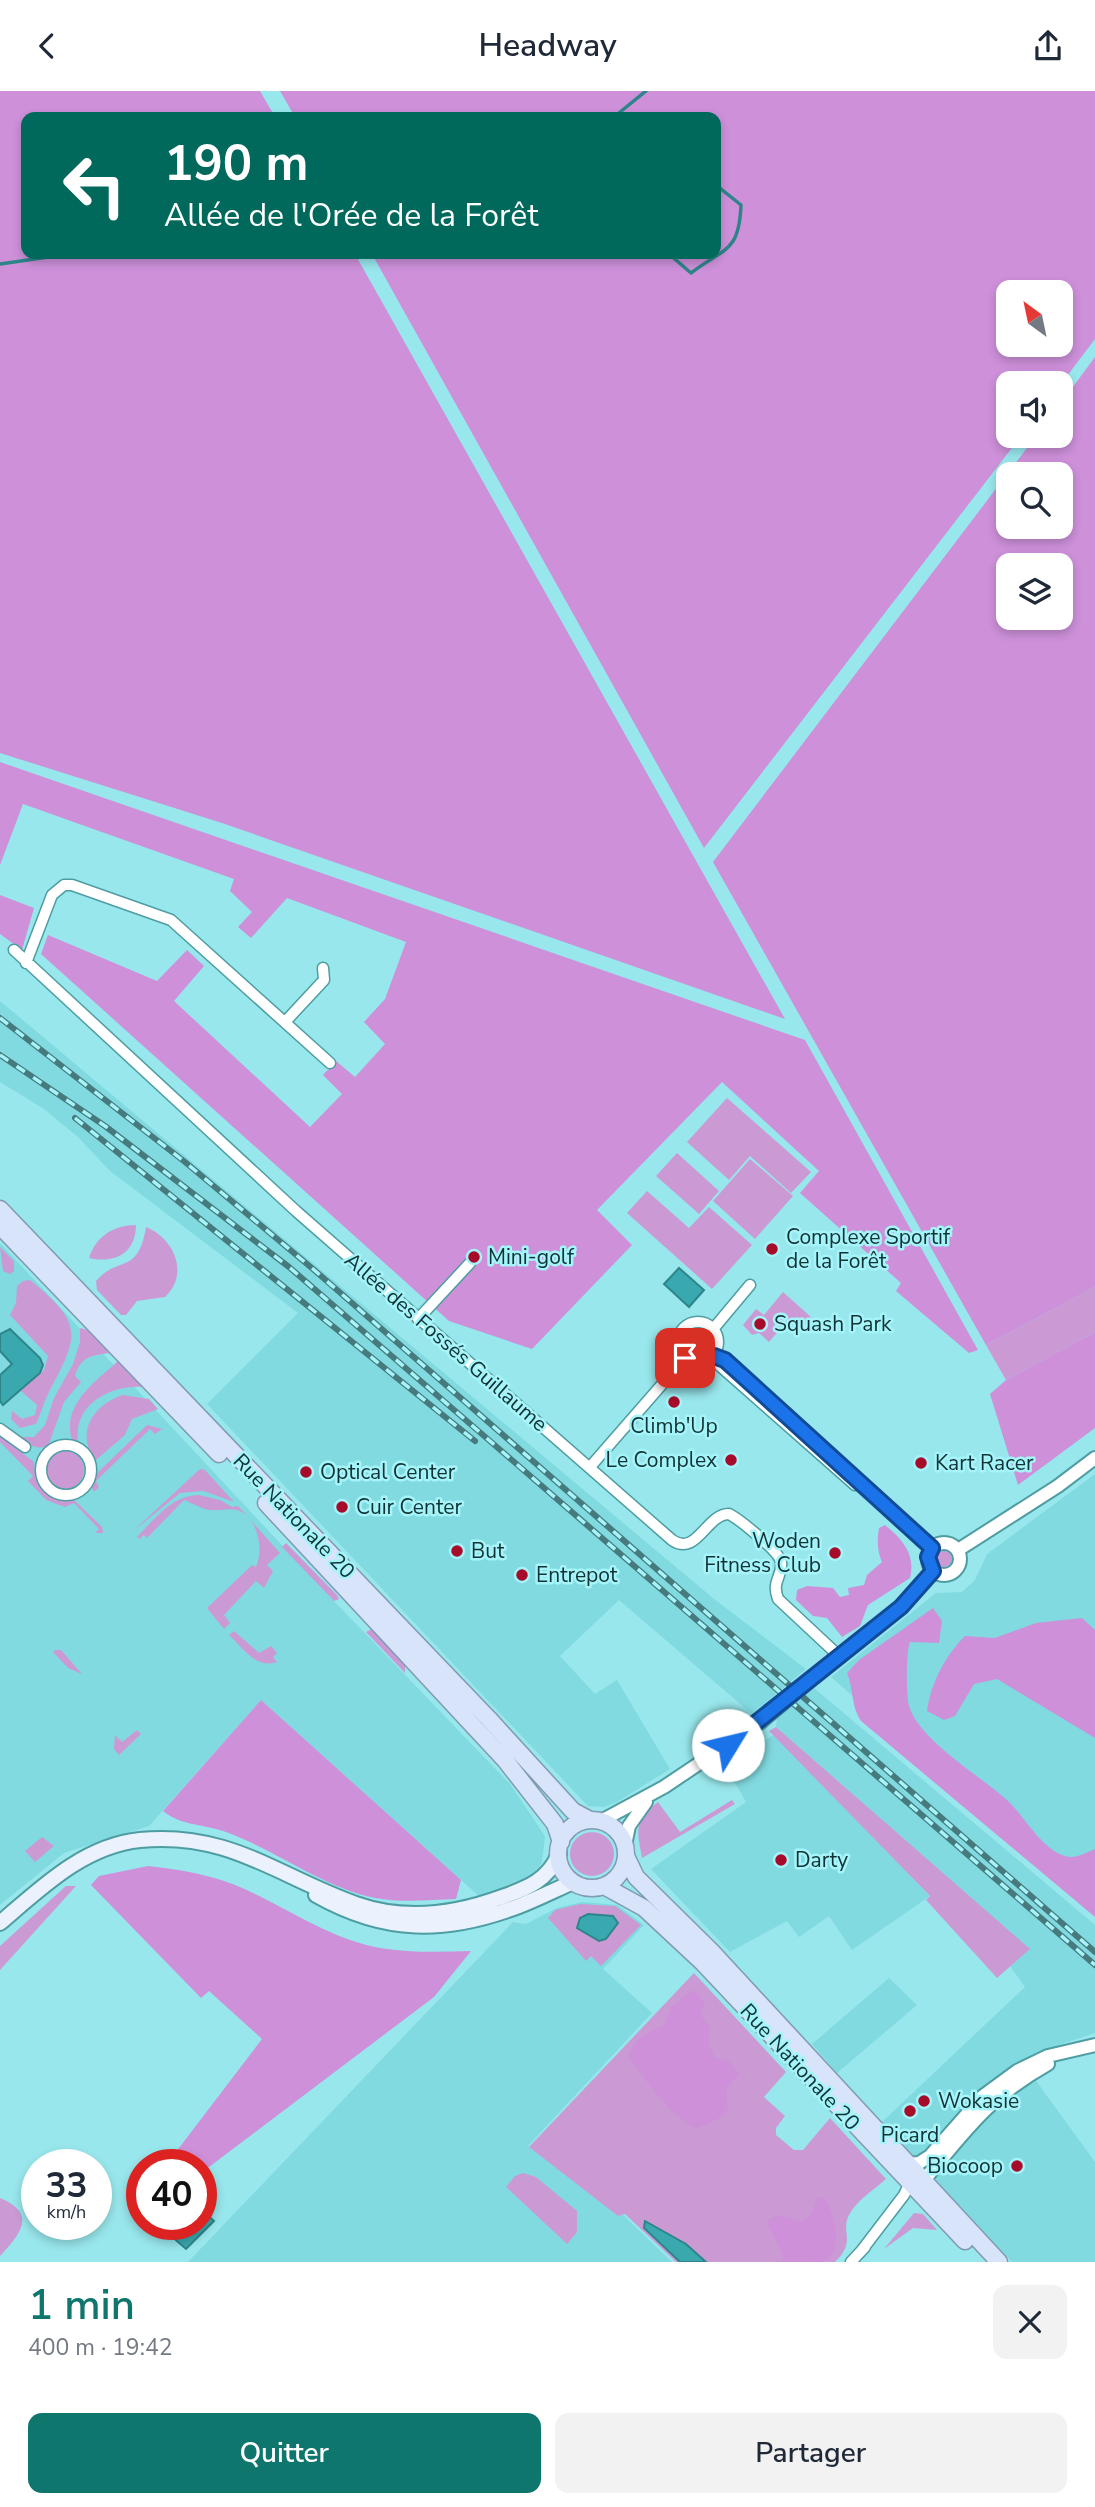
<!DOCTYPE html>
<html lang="fr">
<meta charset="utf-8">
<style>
:root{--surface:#fff;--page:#f2f2f3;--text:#1f2937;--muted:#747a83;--accent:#0f766e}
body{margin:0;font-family:"Nunito Sans",sans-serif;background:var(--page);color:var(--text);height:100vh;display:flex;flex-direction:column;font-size:26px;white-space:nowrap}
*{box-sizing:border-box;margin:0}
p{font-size:23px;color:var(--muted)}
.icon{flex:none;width:38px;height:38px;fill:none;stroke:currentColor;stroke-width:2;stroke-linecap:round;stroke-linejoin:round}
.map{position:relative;height:2171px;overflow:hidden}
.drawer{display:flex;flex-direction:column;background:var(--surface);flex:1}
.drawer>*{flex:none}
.hud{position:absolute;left:21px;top:21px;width:700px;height:147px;border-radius:14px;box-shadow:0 4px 10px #0003;background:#00695c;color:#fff;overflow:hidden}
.needle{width:46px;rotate:327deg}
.buttons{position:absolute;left:996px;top:189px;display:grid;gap:14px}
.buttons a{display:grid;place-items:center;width:77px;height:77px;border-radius:14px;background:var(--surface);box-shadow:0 4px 10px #0003;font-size:35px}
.speed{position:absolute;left:21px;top:2058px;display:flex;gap:14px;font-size:35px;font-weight:700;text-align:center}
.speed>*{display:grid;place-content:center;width:91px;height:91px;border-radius:50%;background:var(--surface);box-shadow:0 4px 10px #0003;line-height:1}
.speed small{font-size:18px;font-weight:400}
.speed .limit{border:10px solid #d22;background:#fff;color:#111}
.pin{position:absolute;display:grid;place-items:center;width:60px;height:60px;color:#fff;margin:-30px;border-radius:14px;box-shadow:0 4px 10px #0006}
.me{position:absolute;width:77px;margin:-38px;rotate:54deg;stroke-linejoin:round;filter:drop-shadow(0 0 5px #0008)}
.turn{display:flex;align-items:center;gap:24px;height:147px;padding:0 28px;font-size:32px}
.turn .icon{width:91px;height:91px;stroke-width:2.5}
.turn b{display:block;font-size:49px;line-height:60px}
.round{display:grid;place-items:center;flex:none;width:74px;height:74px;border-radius:14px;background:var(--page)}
.summary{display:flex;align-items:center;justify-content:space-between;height:119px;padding:0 28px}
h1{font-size:42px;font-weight:600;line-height:52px;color:var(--accent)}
.cta{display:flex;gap:14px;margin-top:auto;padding:14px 28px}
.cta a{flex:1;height:80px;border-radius:14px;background:var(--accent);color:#fff;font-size:28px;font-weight:600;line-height:80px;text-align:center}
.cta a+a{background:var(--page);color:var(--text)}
header{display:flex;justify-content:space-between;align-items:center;height:91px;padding:0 28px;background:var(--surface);font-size:32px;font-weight:600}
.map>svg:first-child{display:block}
.built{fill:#81dae0}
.green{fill:#cb9ad5}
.forest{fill:#cd90d9;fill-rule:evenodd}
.water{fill:#39a8af;stroke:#2d858a;stroke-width:2}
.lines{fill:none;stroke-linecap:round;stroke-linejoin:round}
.stream{stroke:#2d858a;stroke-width:3.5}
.minor-casing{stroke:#4e9da2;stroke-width:13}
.tertiary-casing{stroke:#4e9da2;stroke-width:16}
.secondary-casing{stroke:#4e9da2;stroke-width:18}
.primary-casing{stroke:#819ab3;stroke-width:19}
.minor{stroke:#fff;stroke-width:10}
.tertiary{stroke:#fff;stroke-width:12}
.secondary{stroke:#ebf2fd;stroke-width:14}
.primary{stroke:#d7e4fa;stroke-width:16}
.rail-casing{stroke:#467a7d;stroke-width:6}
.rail{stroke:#a5f4f9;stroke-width:3.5;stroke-dasharray:10;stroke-linecap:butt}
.tertiary-bridge-casing{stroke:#4e9da2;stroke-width:16;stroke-linecap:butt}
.tertiary-bridge{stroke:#fff;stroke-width:12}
.route-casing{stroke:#114b97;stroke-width:18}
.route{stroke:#1a73e8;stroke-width:12}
.poi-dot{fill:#a60c29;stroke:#a5f4f9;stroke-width:2.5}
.labels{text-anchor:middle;stroke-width:5;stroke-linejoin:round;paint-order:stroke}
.poi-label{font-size:21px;fill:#113335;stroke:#a5f4f9;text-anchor:start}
.street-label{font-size:21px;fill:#113335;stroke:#a5f4f9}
</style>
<header><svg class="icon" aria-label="back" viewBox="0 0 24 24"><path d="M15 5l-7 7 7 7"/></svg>Headway<svg class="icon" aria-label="share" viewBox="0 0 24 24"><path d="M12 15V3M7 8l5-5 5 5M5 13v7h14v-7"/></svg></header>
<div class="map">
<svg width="1095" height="2171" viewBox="0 0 1095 2171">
<rect width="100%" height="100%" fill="#98e7ec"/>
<!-- built -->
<path class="built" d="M0,910L714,1508L806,1578L752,1623L619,1509L560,1565L595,1603L617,1589L670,1678L617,1711L604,1716L588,1715L207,1313L298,1222L110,1080L78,1046L44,1018L0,991Z
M0,1152L334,1510L510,1693L545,1745L542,1771L535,1783L480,1806L261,1609L149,1735L64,1762L0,1814Z
M1095,1383V1817L831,1586L936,1502L962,1501L975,1489L987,1463Z
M814,1597L1095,1834V1942L1035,1962L1034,1987L1095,2071V2171H1012L882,2031L1025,1896L1010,1875L1029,1858L776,1636L777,1627Z
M774,1644L930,1805L852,1859L829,1825L799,1846L787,1830L730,1861L651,1778L746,1711L724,1673Z
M582,1811L617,1814L644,1834L603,1878L652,1922L528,2055L618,2119L672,2171H188L513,1831L526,1833L557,1817Z
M889,1887L917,1914L837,1982L812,1953Z"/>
<!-- green -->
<path class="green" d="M727,1007L811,1081L791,1102L750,1065L729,1089L687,1051Z
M677,1062L719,1100L699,1123L656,1085Z
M750,1068L793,1105L755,1148L713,1110Z
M647,1100L689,1137L709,1116L752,1154L712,1198L627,1122Z
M136,1134C136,1162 115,1173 89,1167C96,1145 114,1134 136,1134Z
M146,1136C174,1147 190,1183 165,1206L137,1210L126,1224H121L97,1199L96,1190C118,1164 138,1185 146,1136Z
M0,1156L14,1170V1180L10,1183L3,1180Z
M30,1189C86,1234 78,1246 48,1303C43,1313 41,1323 36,1333L20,1337L11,1328L12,1320L22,1328L35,1324L37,1314L21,1300L44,1279L48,1265L10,1224L16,1212L17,1195L23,1190Z
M1095,1196V1241L1006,1289L986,1254Z
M783,1201L811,1226L802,1238L789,1228L769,1251L759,1242L752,1244L743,1234L756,1218L764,1224Z
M80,1237L88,1239L111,1262C92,1264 81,1265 75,1285L81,1291L64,1311L49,1353C40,1361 27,1354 22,1346H34L45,1334L54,1307L73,1273L80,1251Z
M684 1252a15 15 0 1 1 30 0a15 15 0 1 1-30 0Z
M118,1270L144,1296C113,1293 73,1312 78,1350L72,1349C61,1314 95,1291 118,1270Z
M123,1304L149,1308L158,1318L132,1328L125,1344L96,1369C74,1342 94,1313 123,1304Z
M147,1334L162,1338L155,1343L150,1338L96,1390L99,1396L94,1401L91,1395L96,1383Z
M0,1345L34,1371L35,1386L43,1400L54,1407L74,1409L102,1436L103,1442H95L99,1438L74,1412L65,1416L46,1409L28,1390L33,1385L31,1383L0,1351Z
M46 1379a19 19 0 1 1 38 0a19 19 0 1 1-38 0Z
M200,1378L205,1379L234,1411L203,1400L180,1402L133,1440Z
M199,1404L220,1409L232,1416L238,1415L280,1462L267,1474L273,1480L264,1497L256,1490L224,1524L230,1532L224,1538L207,1517L252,1474L256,1476C264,1458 258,1426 237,1419C230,1417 218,1420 210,1419C202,1418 192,1412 184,1409L147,1447L144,1444L140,1447L142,1449L137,1446C155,1428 172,1404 199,1404Z
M286,1452L337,1504L339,1508L334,1510L282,1456Z
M936 1468a8 8 0 1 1 16 0a8 8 0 1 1-16 0Z
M372,1538L405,1574V1582L366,1541Z
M234,1540L259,1562L271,1555L277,1562L273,1566L277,1571C256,1578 244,1558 229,1544Z
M55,1559H61L82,1583L68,1577L53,1561Z
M776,1636L1030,1858L997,1887L926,1809L930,1805L769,1640Z
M137,1639L141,1643L119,1664L114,1658L115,1644L122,1651Z
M732,1709L735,1713L642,1767C637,1739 633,1730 658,1711L680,1741Z
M570 1763a22 22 0 1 1 44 0a22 22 0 1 1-44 0Z
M42,1746L54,1755L35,1771L25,1760Z
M66,1795H76L0,1879V1855Z
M580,1813L615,1815L641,1834L601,1875L591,1865L586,1870L548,1827L555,1819Z
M694,1882L786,1981L764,2006L785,2025L776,2037V2044L794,2059H803L830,2027L886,2088C875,2098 856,2110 849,2124C840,2142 857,2149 835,2171H676L625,2123L618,2125L529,2056Z
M523,2082L536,2086L577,2120V2141L567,2153L506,2096L515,2085Z
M0,2107C39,2123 19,2144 0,2165Z
M914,2122L923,2123L937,2139L913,2137L884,2158Z"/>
<!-- forest -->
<path class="forest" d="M0,0H260L275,26H26V163H56L0,172Z
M280,0H1095V248L1061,293L1008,292V345H1021L704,757L372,163H716V26H295ZM1008,201H1060V254H1008Z
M73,163H355L785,928L222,732L0,662V173Z
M1095,266V1196L986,1254L713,771L1036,345H1060L1061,312ZM1008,383H1060V436H1008ZM1008,474H1060V527H1008Z
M0,671L805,949L978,1259L969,1262L896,1200L901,1192L800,1102L819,1080L722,991L597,1119L632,1154L532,1258L449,1230L41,863L48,844L157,890L187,859L204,875L174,910L310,1036L342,1003L323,984L336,970L355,986L385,953L364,931L385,908L406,851L287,807L251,847L238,836L252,821L230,800L234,788L23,713L0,774Z
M0,804L34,817L22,859L0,843Z
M1095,1241V1337L1018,1394L990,1303L1006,1289Z
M885,1434C902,1448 916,1463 910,1487L868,1514L860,1535L842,1546L827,1527L813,1525L796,1509L797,1499L807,1495L833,1497L840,1506L849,1504L848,1497L864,1494L867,1484L882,1471C877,1460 877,1449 879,1437Z
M933,1517L942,1530L939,1552L910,1551C906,1560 906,1604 909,1615C920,1651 983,1686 1010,1712C1026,1728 1045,1763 1069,1766C1077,1767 1088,1761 1095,1758V1826L861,1630C851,1616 854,1599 847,1582L859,1569Z
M1082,1527L1095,1539V1647L997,1588L974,1593L955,1625L944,1629L927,1620C931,1592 945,1565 965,1545L995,1547L1036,1532Z
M261,1609L461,1789L456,1808C430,1809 401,1812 375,1807C321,1796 275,1758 223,1740C201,1733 180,1734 163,1720Z
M148,1775C175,1778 201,1782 227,1791C279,1810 324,1847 380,1857C409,1862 441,1861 471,1860L434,1906L201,2082V2074H166L262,1948L209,1900L201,1907L91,1794L99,1785Z
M693,1899L705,1912L700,1923L710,1937L708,1952L715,1967L730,1971L739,1983L726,1998L728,2018L718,2028L696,2038C667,2022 648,1991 628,1965C635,1947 647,1941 665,1934L671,1916Z
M817,2106L826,2108C835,2128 844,2155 825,2171H773L783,2169C783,2154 769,2145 768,2129L778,2124L801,2130L811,2125Z"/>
<!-- water -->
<path class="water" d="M679,1177L704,1199L689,1216L664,1193Z
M10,1238L40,1267L43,1274L40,1282L3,1314L0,1310V1284L12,1273L0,1260V1243Z
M588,1823L613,1825L618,1832L606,1848L599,1850L577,1837L580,1827Z
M201,2118L214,2130L186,2158L163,2138L167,2133H201Z
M645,2130L686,2153L706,2171H680L644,2137Z"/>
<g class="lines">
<!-- stream -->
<path class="stream" d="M614,26L646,0
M669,163L691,182C725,156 739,162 741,114L716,94
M0,173L69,163"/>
<!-- minor casing -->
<g class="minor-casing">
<path id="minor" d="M14,859L296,1120L672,1449C697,1466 706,1423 729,1423C739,1428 779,1460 781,1471C783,1486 771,1489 778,1508L839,1565
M26,872L52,804L64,794H72L171,829L330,972
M285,931L324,889L323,877
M418,1228L470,1172
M678 1251a20 20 0 1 1 40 0a20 20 0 1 1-40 0Z
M714,1237L750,1194
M716,1266L720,1275L855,1394L861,1393
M717,1268L725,1269L932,1456
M0,1338L25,1356
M41 1379a25 25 0 1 1 50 0a25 25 0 1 1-50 0Z
M590,1376L685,1267
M862,2159L904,2104L912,2088
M851,2171L865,2156"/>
</g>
<!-- tertiary casing -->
<g class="tertiary-casing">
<path id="tertiary" d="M928 1468a16 16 0 1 1 32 0a16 16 0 1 1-32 0Z
M958,1459L1058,1395L1095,1367
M833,1570L901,1516L933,1480
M601,1730L664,1696L761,1631
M625,1754L629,1735L646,1711
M907,2073L919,2072L930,2065L983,2005L1017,1980L1048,1965L1095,1954
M918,2096C964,2043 984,2009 1048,1973"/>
</g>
<!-- secondary casing -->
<g class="secondary-casing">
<path id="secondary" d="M316,1804C385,1843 445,1843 519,1815C537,1808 555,1799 573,1791
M0,1832C41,1797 83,1755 140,1749C229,1740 279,1786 356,1813C404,1830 456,1823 502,1806C528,1797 548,1789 559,1763"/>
</g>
<!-- primary casing -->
<g class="primary-casing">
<path id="primary" d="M0,1118L489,1628L573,1720L590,1729
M0,1135L219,1363
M266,1412L505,1669L555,1733L561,1751
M558 1763a34 34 0 1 1 68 0a34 34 0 1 1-68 0Z
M626,1765L636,1786L712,1861L999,2171
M604,1795L644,1817L703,1872L965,2150"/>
</g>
<!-- minor -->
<use href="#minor" class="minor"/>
<!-- tertiary -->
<use href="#tertiary" class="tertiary"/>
<!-- secondary -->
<use href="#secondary" class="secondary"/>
<!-- primary -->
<use href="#primary" class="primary"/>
<!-- rail casing -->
<g class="rail-casing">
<path id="rail" d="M0,927L185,1071L313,1178L1095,1861
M0,964L105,1035L289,1176L1095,1874
M75,1027L475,1350"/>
</g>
<!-- rail -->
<use href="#rail" class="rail"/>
<!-- tertiary-bridge casing -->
<g class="tertiary-bridge-casing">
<path id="tertiary-bridge" d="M761,1631L833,1570"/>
</g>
<!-- tertiary-bridge -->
<use href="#tertiary-bridge" class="tertiary-bridge"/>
</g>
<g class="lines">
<!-- route casing -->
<g class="route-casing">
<path id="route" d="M685,1267L703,1271L714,1265L725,1269L932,1457L928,1466L933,1480L901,1516L728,1654"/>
</g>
<!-- route -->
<use href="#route" class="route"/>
</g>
<!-- markers -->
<g class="poi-dot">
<circle cx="772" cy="1158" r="7"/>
<circle cx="474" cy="1166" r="7"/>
<circle cx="760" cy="1233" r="7"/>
<circle cx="674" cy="1311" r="7"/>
<circle cx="731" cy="1369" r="7"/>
<circle cx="921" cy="1372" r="7"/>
<circle cx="306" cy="1381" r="7"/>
<circle cx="342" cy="1416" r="7"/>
<circle cx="457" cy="1460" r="7"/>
<circle cx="835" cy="1462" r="7"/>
<circle cx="522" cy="1484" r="7"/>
<circle cx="781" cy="1769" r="7"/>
<circle cx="924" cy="2010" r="7"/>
<circle cx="910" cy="2020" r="7"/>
<circle cx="1017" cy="2075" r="7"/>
</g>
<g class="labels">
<!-- poi labels -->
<g class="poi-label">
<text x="786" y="1153">Complexe Sportif<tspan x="786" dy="24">de la Forêt</tspan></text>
<text x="488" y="1173">Mini-golf</text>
<text x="774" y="1240">Squash Park</text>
<text x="674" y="1342" text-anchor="middle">Climb'Up</text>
<text x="717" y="1376" text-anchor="end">Le Complex</text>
<text x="935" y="1379">Kart Racer</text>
<text x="320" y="1388">Optical Center</text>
<text x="356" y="1423">Cuir Center</text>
<text x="821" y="1457" text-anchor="end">Woden<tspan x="821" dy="24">Fitness Club</tspan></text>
<text x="471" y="1467">But</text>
<text x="536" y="1491">Entrepot</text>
<text x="795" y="1776">Darty</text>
<text x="938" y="2017">Wokasie</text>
<text x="910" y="2051" text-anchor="middle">Picard</text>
<text x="1003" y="2082" text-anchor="end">Biocoop</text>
</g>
<!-- street labels -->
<g class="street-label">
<text transform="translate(446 1251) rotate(41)" y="7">Allée des Fossés Guillaume</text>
<text transform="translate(294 1425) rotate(46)" y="7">Rue Nationale 20</text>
<text transform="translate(800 1976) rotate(47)" y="7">Rue Nationale 20</text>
</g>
</g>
</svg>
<div class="buttons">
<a><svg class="needle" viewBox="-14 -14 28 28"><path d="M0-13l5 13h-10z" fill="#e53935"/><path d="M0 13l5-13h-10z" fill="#747a83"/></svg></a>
<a><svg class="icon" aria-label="sound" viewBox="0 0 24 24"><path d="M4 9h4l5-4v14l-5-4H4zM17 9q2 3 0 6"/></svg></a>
<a><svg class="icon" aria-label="search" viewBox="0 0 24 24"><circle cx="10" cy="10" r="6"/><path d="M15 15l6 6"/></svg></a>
<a><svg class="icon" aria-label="layers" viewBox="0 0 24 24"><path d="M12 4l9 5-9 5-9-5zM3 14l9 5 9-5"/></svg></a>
</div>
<div class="speed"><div>33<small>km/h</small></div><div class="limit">40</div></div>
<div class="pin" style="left:685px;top:1267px;background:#d93025"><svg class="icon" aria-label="arrive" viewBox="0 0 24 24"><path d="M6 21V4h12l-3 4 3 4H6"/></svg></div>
<svg class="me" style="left:728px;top:1654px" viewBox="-20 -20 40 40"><circle r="19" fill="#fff"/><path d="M0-13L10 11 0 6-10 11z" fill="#1a73e8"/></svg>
<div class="hud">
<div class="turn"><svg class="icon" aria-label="left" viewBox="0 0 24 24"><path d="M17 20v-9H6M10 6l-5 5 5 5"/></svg><div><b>190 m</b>Allée de l'Orée de la Forêt</div></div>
</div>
</div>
<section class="drawer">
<div class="summary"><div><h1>1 min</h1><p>400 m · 19:42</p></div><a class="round"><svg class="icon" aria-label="close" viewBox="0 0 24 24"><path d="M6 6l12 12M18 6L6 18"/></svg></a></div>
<div class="cta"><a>Quitter</a><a>Partager</a></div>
</section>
